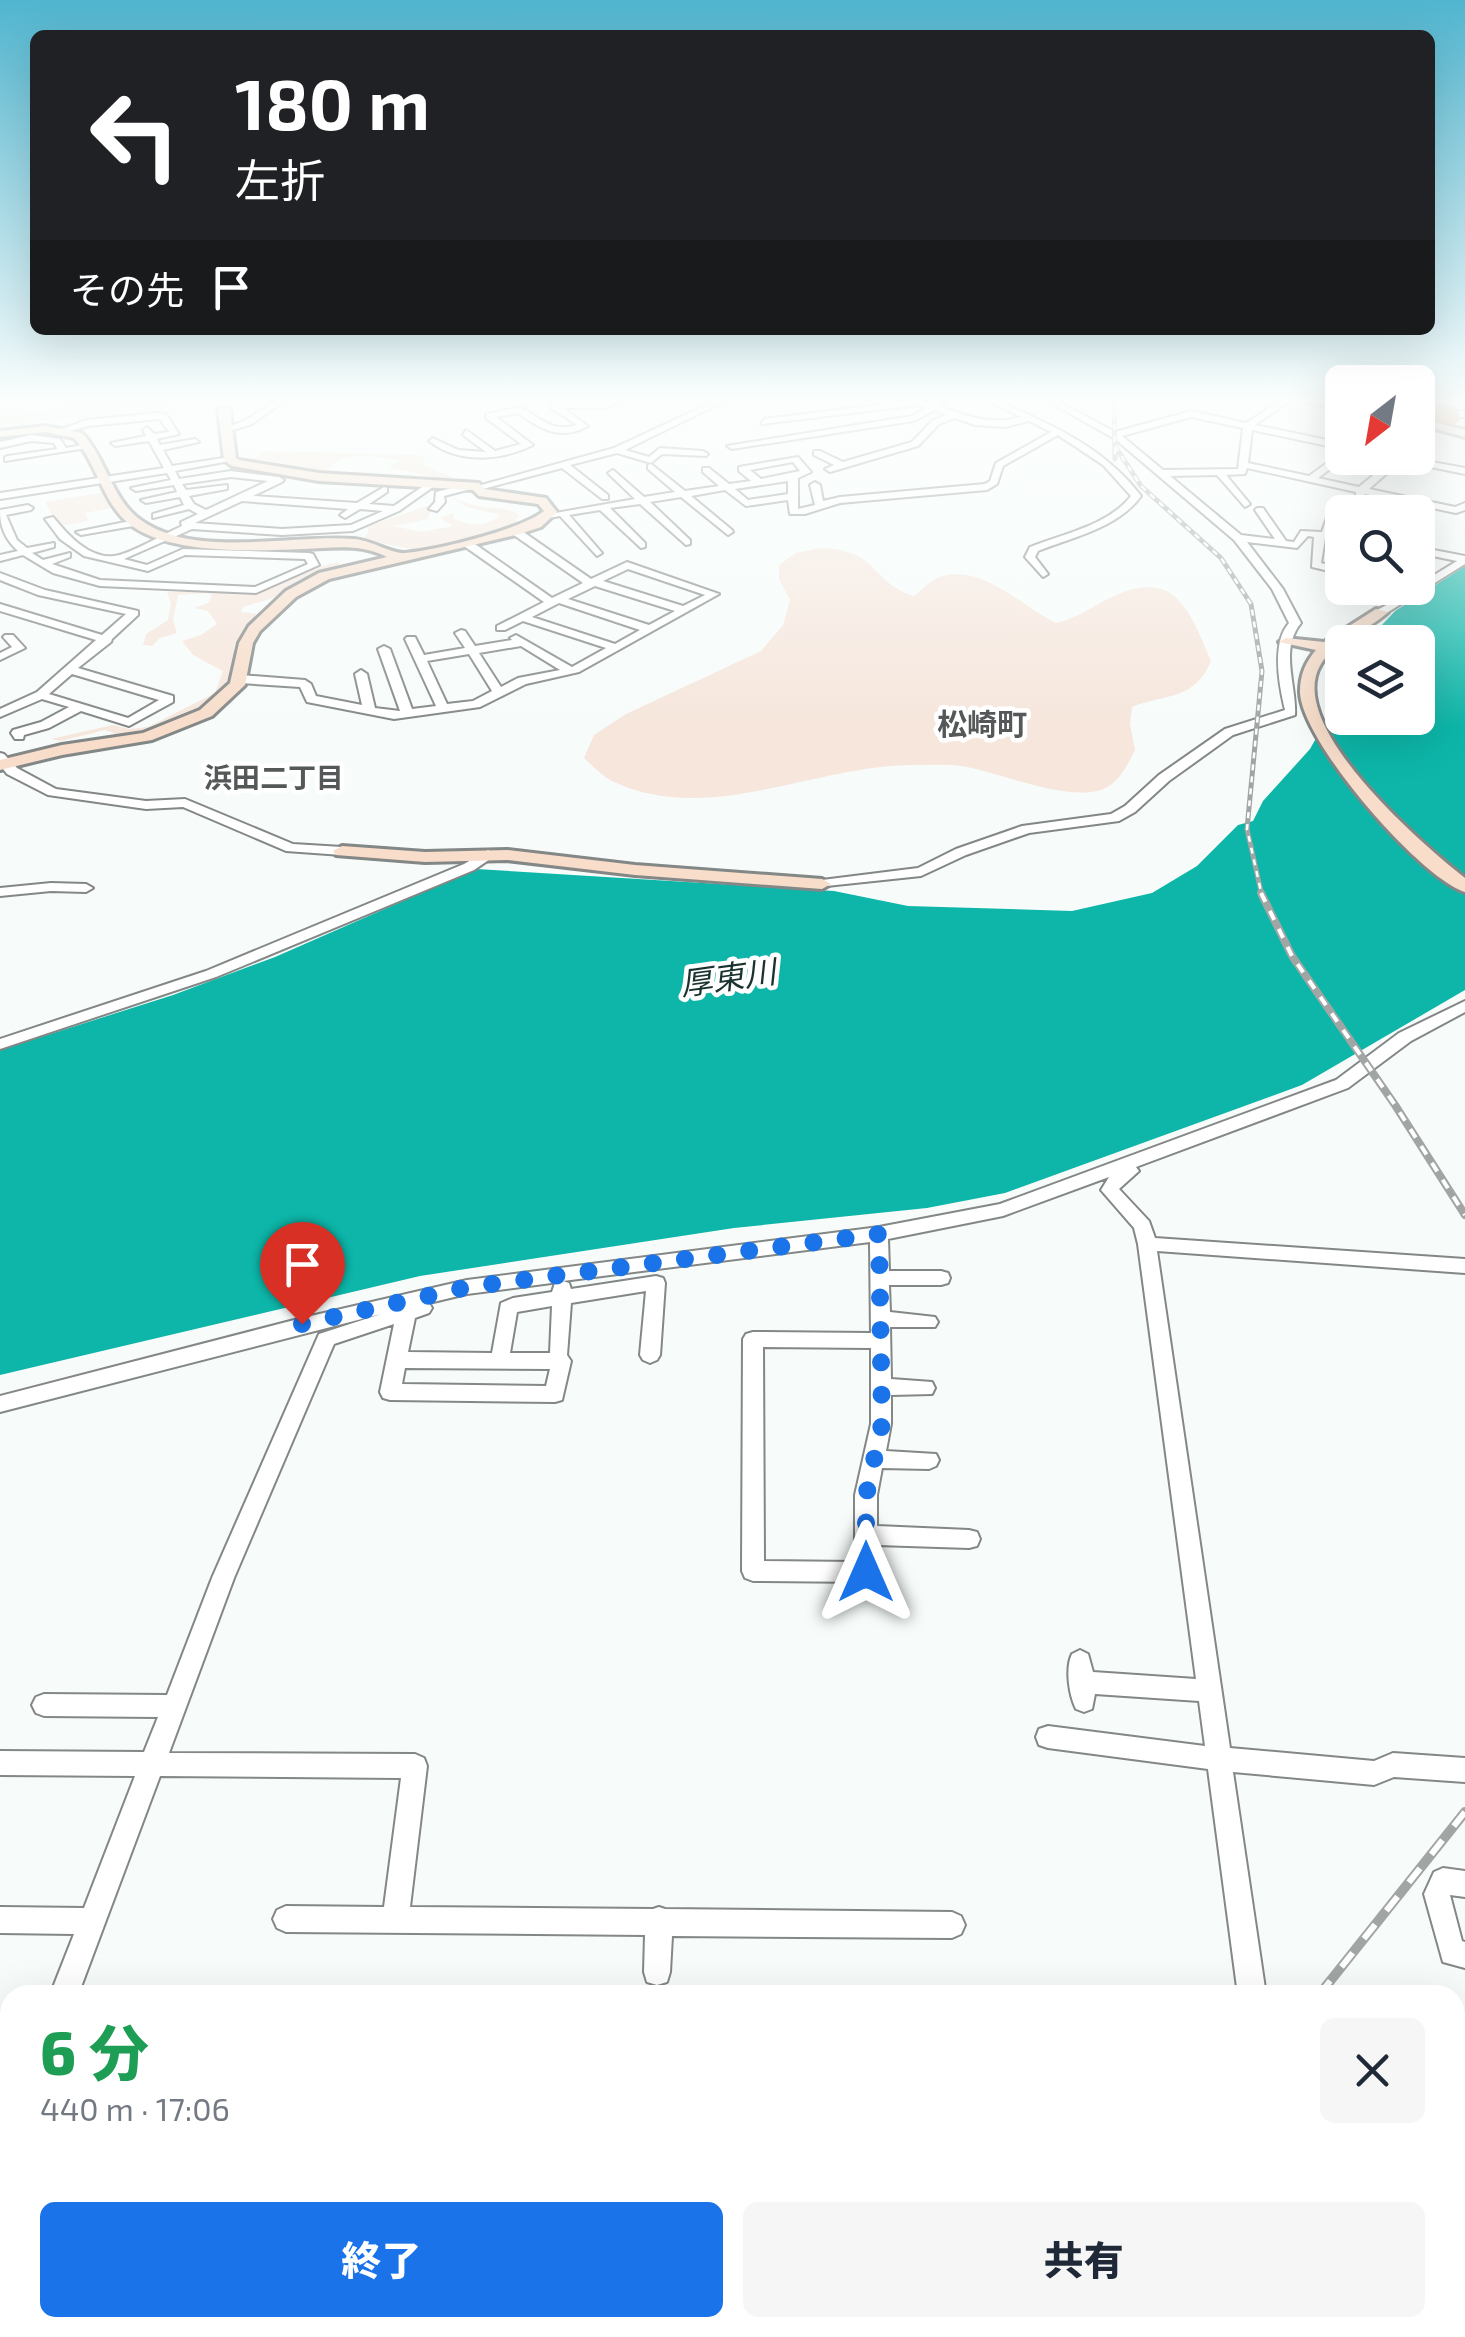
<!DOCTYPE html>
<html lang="ja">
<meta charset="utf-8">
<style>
:root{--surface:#fff;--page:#f6f6f7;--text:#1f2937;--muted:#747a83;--accent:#1a73e8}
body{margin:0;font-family:"Exo 2","Noto Sans JP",sans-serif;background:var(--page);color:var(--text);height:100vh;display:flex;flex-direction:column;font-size:38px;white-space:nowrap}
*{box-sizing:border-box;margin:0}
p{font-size:32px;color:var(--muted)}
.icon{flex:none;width:55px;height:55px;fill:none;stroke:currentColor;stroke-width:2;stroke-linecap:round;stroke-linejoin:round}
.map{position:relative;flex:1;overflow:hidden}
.panel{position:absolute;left:0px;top:1985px;width:1465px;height:352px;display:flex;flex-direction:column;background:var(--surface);border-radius:30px 30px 0 0;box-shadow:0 10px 40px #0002}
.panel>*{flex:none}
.guide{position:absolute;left:30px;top:30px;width:1405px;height:305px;border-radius:15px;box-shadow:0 10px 40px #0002;background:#202124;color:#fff;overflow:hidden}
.needle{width:65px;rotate:211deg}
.fabs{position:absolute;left:1325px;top:365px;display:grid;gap:20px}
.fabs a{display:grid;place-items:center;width:110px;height:110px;border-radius:15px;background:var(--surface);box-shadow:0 10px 40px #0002;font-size:50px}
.pin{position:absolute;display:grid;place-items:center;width:85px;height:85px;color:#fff;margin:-102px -42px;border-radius:50% 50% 50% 0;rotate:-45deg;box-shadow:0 0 10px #0007}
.pin .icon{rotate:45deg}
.me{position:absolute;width:110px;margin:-55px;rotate:0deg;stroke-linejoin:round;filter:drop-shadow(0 0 8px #0008)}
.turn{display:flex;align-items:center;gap:35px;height:210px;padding:0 40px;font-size:45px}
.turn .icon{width:130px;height:130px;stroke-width:2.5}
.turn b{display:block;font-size:70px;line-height:85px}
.then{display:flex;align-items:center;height:95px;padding:0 40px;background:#0003;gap:20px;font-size:38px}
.round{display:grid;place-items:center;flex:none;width:105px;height:105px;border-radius:15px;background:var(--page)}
.summary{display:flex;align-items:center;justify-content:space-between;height:170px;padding:0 40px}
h1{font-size:60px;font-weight:800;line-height:75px;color:#1e9e55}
.action{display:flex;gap:20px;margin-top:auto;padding:20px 40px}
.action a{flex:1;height:115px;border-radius:15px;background:var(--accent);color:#fff;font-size:40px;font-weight:800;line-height:115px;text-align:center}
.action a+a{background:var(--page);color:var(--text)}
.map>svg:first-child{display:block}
.green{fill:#f6e6dc}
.water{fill:#0db6a9}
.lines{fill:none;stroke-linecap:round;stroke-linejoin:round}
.street-casing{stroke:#838786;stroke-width:4}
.secondary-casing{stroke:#838786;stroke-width:6}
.highway-casing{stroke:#a87148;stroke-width:5}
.street{fill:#fff;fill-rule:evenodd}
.secondary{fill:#f7ddca;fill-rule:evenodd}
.highway{fill:#e38d4e;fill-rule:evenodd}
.rail-far2-casing{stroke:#a1a5a4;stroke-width:5}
.rail-far1-casing{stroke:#a1a5a4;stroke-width:8}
.rail-casing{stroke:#a1a5a4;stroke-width:10}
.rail-far2{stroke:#fff;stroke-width:2.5;stroke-dasharray:6;stroke-linecap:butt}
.rail-far1{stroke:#fff;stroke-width:4;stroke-dasharray:10;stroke-linecap:butt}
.rail{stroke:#fff;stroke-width:6;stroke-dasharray:18;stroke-linecap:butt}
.highway-bridge-casing{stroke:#a87148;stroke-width:19;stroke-linecap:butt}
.highway-bridge{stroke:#e38d4e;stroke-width:16}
.route{stroke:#1a73e8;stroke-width:18;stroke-dasharray:0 32.4}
.labels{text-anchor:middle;stroke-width:9;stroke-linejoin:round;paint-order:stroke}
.far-neighbourhood-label{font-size:28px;font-weight:bold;fill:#555858;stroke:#fff}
.far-quarter-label{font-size:30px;font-weight:bold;fill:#555858;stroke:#fff}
.water-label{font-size:32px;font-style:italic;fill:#1b3330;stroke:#fff}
</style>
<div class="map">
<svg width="1465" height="2337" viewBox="0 0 1465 2337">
<rect width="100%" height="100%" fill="#f7fcfb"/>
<!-- green -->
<path class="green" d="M64,400L166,402L204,408L81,422L65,417L0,426V403L20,405L17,411C33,412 53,412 64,400Z
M264,451L415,455L424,457L423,465L455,478L447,480L389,467L400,460C382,458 361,452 343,459C332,463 325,472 315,473C299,474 269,463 250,462Z
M106,492L116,507L85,513L89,521L59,526L45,502Z
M446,494C456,499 466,504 477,506C493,509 505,506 519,515L516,520L525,525L418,550L363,540L369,531L367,527L429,505L433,506L427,519L394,526L421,532L453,526L440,518L454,513L453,518C471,527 486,527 501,515L467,507Z
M821,548C880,550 868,581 914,596C922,590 930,580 940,577C982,563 1022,607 1056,623C1077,618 1088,609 1106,600C1173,565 1188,606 1211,661C1194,701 1167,693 1132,707L1130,724L1135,750C1127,765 1119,784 1101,790C1065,801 1003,774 967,767C952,764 936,765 921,765C819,762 712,827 614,782C603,777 593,766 584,758L594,735L626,714L761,651L783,625L790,600L779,579V565L796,553Z
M337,562L340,564L296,581L273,598L243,607L241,612L258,614L234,645V674L224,691L197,712L138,735L124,737L105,730L61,741L51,739L113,725L129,729L148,727L215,693L223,671L193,655L182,641L201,635L217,624L208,611L194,608L208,603L212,596L208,593L178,595L173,620L177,633L160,638L152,646L143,645L146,634L168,620L171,603L167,592L264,591L301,572Z"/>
<!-- water -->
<path class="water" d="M1465,566V990L1302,1085L1005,1193L927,1208L734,1228L420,1276L0,1375V1050L173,995L275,957L476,869L834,891L908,906L1072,911L1152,893L1197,866L1238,825L1253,821L1263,801L1310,749L1342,692V718H1418V642H1366L1395,611Z"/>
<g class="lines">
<!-- street casing -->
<g class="street-casing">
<path id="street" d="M277,400H286L252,424L227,432L223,429L246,420Z
M613,400H624L606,408H563L588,426C561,441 542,430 518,413L496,417L533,445C501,461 458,464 429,441L433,438L458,450L486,452L463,435L466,430L495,451L521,444L486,418V414L520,407C541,418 552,433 577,425L551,408V404L605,402Z
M717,400H727L625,450L649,457L660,448L703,451L708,454L706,456L662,454L651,463L617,453L570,465L608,495V499H602L562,468L479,490L474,487L614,448Z
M918,400L933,404L945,401L941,407C968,417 992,425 1021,417L986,400H996C1051,425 1103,446 1141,496C1118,528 1073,537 1038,551L1035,557L1048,574L1043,577L1025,557L1030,547C1063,534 1109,525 1131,496L1103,465L1058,435L1003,466L997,484L987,490L840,503L805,514H790L788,500L746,506L725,490L691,496L732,530L733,532L728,535L681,497L650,502L690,540V544L686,545L640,504L610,508L645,543V547L641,548L600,510L569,515L602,553L597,556L560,516L549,518L544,515L635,499L610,475L608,473L613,470L644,497L675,492L648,469V465L651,464L685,491L719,486L703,472V468H709L729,484L751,481L739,471V467L798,457L811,472L798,478V509L815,505L810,485L815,482L820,485L823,501L840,497L985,484L990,481L996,463L1051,432L1029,421L1005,427L975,425L955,418L939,424L918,446L830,472L825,469L834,465L814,455V451H820L843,462L912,442L933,420L946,415L935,410L914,421L732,449L727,446L912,416L927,408L918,405L761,424L764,419ZM793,462L800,471L761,479L750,470ZM788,481V494L748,500L735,489Z
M1046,400H1056L1115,432L1191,411L1246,423L1282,400H1291L1255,425L1342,443V449L1252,430L1248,463L1309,476L1342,452L1345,458L1318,478L1359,487L1394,458H1410L1465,468V474L1401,461L1369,489L1455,507L1465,503V510L1456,513L1365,494V505L1398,512H1354L1356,492L1247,468L1245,474L1226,475L1250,504L1245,507L1217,475L1170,476L1241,535L1275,539L1255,510L1257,508H1263L1286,541L1294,542L1301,531L1322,532L1330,509L1338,511L1331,533L1342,534V540L1325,538L1321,563L1342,568V574L1312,567L1314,537L1308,536L1297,548L1247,542L1283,589L1301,623C1279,649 1297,687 1295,715L1233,735L1169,781L1135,812L1119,821L1029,833L966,855L921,876L817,887V881L822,880L918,868L956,849L1022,826L1111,814L1125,806L1159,775L1225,729L1285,710C1279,685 1271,643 1289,623L1272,589L1234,540L1115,439ZM1191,417L1243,428L1238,469L1163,470L1122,436Z
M1465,411V417H1418V412Z
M158,413L166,414L179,434L157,439L160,445L195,439L199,442L163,450L172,466L230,457L235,460L175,471L179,479L231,471L279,477L284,480L282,482L253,496L357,503L384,487L387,488V492L369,504L394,506L425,485L433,487L399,511L353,531L282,535L192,529L124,559L147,565L183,549L309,553L313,554L319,565L256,593L100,586L53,573L23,555L0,561V555L18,551C5,539 0,527 0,510L28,505L33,508L31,510L6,515L17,540L27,548L54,543V547L32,553L43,560L70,553V557L52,564L100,580L255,587L308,564L305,559L185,555L148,571L84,556L60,539L45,519L53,517C67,534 89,559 114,556C128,555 166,533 182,526L181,522L198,514L189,509L153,518V514L184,505L180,497L146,503L141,500L177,492L174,485L136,491L131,488L171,480L167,473L0,499V493L164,468L149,441L115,446L111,443L146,436L143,430L147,427L154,434L169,432L160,419L88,426L63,433L59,430L87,420ZM231,477L268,481L206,510L194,504L189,496L227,489V485L186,490L182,484ZM242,501L348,509L340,515L345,518L360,509L383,511L351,525L282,529L195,523Z
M31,435L60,439L66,448L88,444L93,447L5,461V457L8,456L57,449L54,443L31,441L0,448V442Z
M468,484L471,485V489L444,496L445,502L437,511L429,509L435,502L436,492Z
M135,520L140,523L139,525L81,535L76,532Z
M511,529H519L591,579L627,562L719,594L579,672L526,684L480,707L394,719L307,702L300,687L240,683L234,679L240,675L305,680L311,684L316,696L362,705L355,674L361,670L367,674L375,708L400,711L378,649L384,646L390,649L412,709L436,706L405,639L407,637H415L424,655L465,648L455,633L461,630L465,631L475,646L512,640L510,638L516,635L572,667L606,648L523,621L505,630H497V626L544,602L464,546V542H472L552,598L583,583L511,533ZM628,569L705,595L683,606L603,581ZM595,586L675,611L649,625L568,599ZM559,603L640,630L615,644L532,617ZM521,646L560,670L518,678L501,687L479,653ZM469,654L492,691L473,701L447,704L427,661Z
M1418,547L1465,556V564L1385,614H1377V610L1418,588V585L1457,561L1418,553Z
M0,573L45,590L138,611V615L112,639L111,642L78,668L173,696V702L129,726L81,711L49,728L24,735L23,739H15L11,733L13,730L41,722L69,707L42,699L0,717V709L37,692L96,640L0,611V604L102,635L126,614L38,595L0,580ZM72,674L159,700L128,718L49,694Z
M1361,622H1369L1374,629L1368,642H1357L1362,629Z
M5,635H13L25,648L0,660V653L12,647L3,637Z
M0,753L4,754L17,768L56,789L146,801L185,799L293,844L342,847L349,851L342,855L286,851L183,807L146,809L48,795L7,774L0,765Z
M488,850L495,854L493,857L474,870L216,977L0,1049V1039L206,971L464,864Z
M51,883L86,884L93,888L86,892L51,891L0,896V888Z
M1465,1001V1012L1411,1041L1348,1088L1136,1167L1139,1171L1119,1189L1149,1221L1155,1238L1465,1259V1273L1157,1251L1230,1748L1374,1761L1393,1753L1465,1758V1782L1394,1777L1374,1785L1233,1772L1266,1995H1238L1208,1769L1048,1748L1039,1745L1036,1737L1039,1729L1048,1726L1205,1746L1199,1701L1095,1694L1092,1709L1084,1712L1076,1709C1069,1695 1065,1668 1072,1654L1080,1650L1088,1654L1093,1672L1196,1679L1138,1244L1134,1228L1101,1190L1109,1177L1003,1216L888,1239L889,1271H941L948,1273L950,1278L948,1283L941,1285H889L890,1312L935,1317L938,1322L935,1327H890L891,1379L932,1382L935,1388L932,1394L891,1395V1424L886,1451L936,1454L939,1460L936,1466L929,1469L882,1468L877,1495V1526L969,1530L977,1532L980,1539L977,1546L969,1548L877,1545V1572L874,1579L866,1582L753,1581L745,1578L742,1571L743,1339L746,1334L753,1332L871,1333L870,1242L563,1281L569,1283L571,1289L656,1276L663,1278L665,1283L660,1355L657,1360L650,1363L643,1360L640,1355L646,1291L571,1303L567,1355L571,1361L562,1400L555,1402L390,1400L383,1398L380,1392L394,1324L334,1344L234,1578L169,1753L415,1754L424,1758L427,1766L410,1907L653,1909L659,1907L665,1909L952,1912L961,1916L965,1925L961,1934L952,1938L672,1936L670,1972L667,1982L657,1985L647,1982L644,1972L645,1935L286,1932L277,1928L273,1919L277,1910L286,1906L384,1907L401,1778L160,1776L78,1995H50L74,1934L0,1933V1907L84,1908L135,1776L0,1775V1751L144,1752L158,1717L44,1716L36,1713L32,1705L36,1697L44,1694L167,1695L212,1578L319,1334L381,1314L0,1412V1396L302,1318L467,1280L879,1227L1000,1204L1336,1080L1399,1033ZM559,1282L555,1283L552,1292L513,1298L501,1303L492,1353L408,1352L415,1318L429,1313L432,1308L429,1303L467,1294ZM552,1306L550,1353H510L517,1312ZM763,1347L871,1348V1424L855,1495V1562L764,1561ZM405,1368L550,1369L546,1386L402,1384Z
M1443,1868L1465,1871V1897L1450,1895L1462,1941L1465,1942V1968L1443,1962L1424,1894L1434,1872Z
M1455,2080L1465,2081V2109L1455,2108Z
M0,2103H10V2175L0,2180Z
M1281,2328H1312L1315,2337H1283Z"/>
</g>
<!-- secondary casing -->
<g class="secondary-casing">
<path id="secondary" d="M1306,400L1342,403V409L1307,402Z
M224,407L230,410L236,458L239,460L319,473L479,483L485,489L546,498L557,512L541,527L520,534L329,579L296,597L260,631L253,643L245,685L212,716L152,740L62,755L0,770V760L62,745L143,733L200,710L230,683L239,643L249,626L286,591L319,573L387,557C360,543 332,548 303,549C254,551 167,555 128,523C102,501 97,463 74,438L45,432L0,437V431L45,426L82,433C106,458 112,501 142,521C197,559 292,534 354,539C371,540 391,554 405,553C437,550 520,530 544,511L538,504L479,496L473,490L319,481L232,466L224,460L218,410Z
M1418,418L1465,430V437L1418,424Z
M1376,609L1388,612C1368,631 1336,639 1321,664C1283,725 1423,845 1465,878V892C1420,878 1301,741 1300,692C1300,675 1305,663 1316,650L1279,642L1286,638L1324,642Z
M342,846L425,852L507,850L635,865L822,879L831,884L822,889L635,875L507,860L425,862L336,855L333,851Z"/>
</g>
<!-- highway casing -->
<g class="highway-casing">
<path id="highway" d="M1418,402L1440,411L1433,415L1418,411Z"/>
</g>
<!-- street -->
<use href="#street" class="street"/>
<!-- secondary -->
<use href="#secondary" class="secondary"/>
<!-- highway -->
<use href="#highway" class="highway"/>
<!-- rail-far2 casing -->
<g class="rail-far2-casing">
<path id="rail-far2" d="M1114,400L1115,459
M1115,446L1141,486L1221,558L1251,604L1262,671L1247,829L1262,896"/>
</g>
<!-- rail-far1 casing -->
<g class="rail-far1-casing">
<path id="rail-far1" d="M1261,893L1292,956L1395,1105L1465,1215"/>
</g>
<!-- rail casing -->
<g class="rail-casing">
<path id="rail" d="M1319,1995L1465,1812
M1025,2337L1033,2328"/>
</g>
<!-- rail-far2 -->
<use href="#rail-far2" class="rail-far2"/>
<!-- rail-far1 -->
<use href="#rail-far1" class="rail-far1"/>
<!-- rail -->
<use href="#rail" class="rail"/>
<!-- highway-bridge casing -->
<g class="highway-bridge-casing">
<path id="highway-bridge" d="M1433,411L1452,417"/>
</g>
<!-- highway-bridge -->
<use href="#highway-bridge" class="highway-bridge"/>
</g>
<!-- sky -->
<linearGradient id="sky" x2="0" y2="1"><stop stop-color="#50b5cf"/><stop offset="0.55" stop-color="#fbfefd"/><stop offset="1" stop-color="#fbfefd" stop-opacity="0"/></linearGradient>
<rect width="1465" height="727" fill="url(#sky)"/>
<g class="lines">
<!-- route -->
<path class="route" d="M302,1324L468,1287L879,1234L882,1424L866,1496V1572"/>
</g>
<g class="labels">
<!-- far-neighbourhood labels -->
<g class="far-neighbourhood-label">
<text x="274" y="788">浜田二丁目</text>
</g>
<!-- far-quarter labels -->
<g class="far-quarter-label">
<text x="982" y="735">松崎町</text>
</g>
<!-- water labels -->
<g class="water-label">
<text transform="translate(728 978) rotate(-8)" y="11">厚東川</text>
</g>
</g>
</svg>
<div class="fabs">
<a><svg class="needle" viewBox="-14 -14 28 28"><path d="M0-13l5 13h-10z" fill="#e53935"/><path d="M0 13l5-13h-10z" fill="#747a83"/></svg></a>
<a><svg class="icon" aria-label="search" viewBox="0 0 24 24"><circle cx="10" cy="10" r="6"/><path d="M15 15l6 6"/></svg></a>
<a><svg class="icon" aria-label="layers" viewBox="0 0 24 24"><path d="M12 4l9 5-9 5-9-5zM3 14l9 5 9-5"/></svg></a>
</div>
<div class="pin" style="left:302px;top:1324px;background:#d93025"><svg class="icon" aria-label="arrive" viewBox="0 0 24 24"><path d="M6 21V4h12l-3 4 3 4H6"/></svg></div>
<svg class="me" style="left:866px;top:1572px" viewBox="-20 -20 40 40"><path d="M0-17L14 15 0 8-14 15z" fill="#1a73e8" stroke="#fff" stroke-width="4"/></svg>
<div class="guide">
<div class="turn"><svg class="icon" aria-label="left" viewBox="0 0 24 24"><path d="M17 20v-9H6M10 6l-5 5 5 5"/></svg><div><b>180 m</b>左折</div></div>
<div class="then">その先<svg class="icon" aria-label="arrive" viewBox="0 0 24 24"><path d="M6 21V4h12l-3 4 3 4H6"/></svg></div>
</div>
<section class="panel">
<div class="summary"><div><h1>6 分</h1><p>440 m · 17:06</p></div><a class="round"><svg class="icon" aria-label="close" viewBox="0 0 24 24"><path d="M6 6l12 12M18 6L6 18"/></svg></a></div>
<div class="action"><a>終了</a><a>共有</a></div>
</section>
</div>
